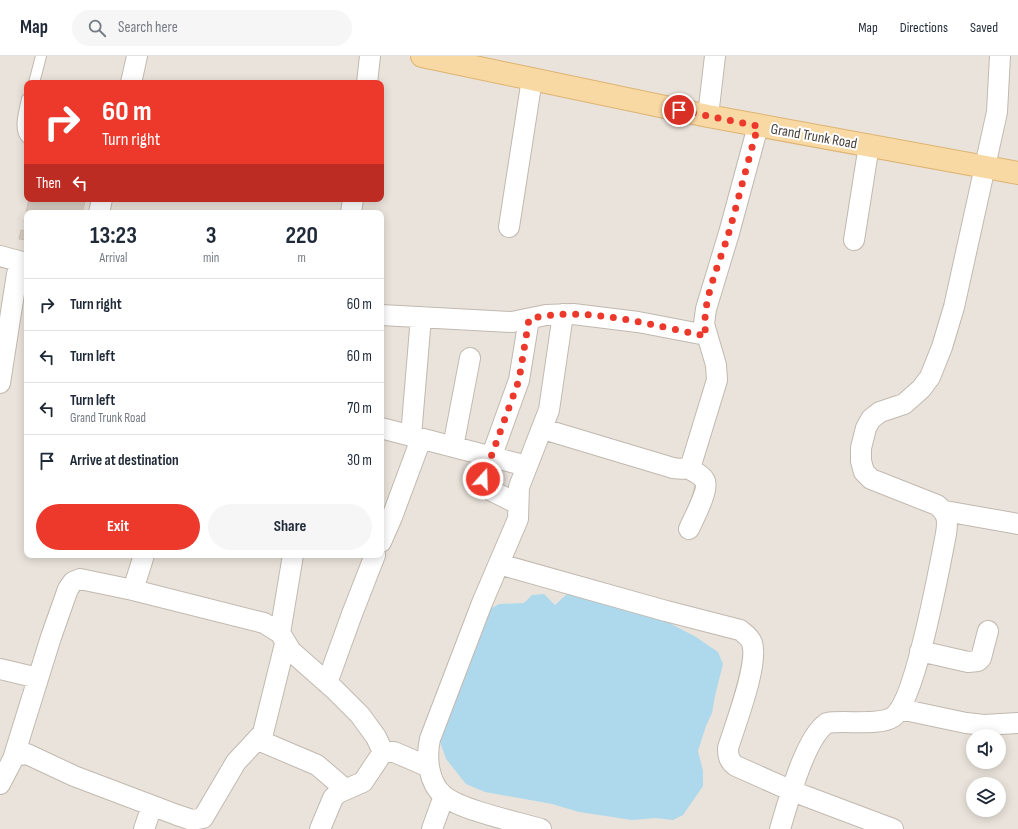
<!DOCTYPE html>
<style>
:root{--surface:#fff;--page:#f6f6f7;--text:#1f2937;--muted:#747a83;--line:#e0e1e3;--accent:#ed382c}
body{margin:0;font-family:"Sofia Sans Condensed",sans-serif;background:var(--page);color:var(--text);height:100vh;display:flex;flex-direction:column;font-size:15px;white-space:nowrap}
*{box-sizing:border-box;margin:0}
p{font-size:13px;color:var(--muted)}
.icon{flex:none;width:22px;height:22px;fill:none;stroke:currentColor;stroke-width:2;stroke-linecap:round;stroke-linejoin:round}
.map{position:relative;flex:1;overflow:hidden}
.details{position:absolute;left:24px;top:154px;width:360px;height:348px;display:flex;flex-direction:column;background:var(--surface);border-radius:8px;box-shadow:0 2px 10px #0003}
.details>*{flex:none}
.banner{position:absolute;left:24px;top:24px;width:360px;height:122px;border-radius:8px;box-shadow:0 2px 10px #0003;background:#ed382c;color:#fff;overflow:hidden}
.controls{position:absolute;left:966px;top:673px;display:grid;gap:8px}
.controls a{display:grid;place-items:center;width:40px;height:40px;border-radius:50%;background:var(--surface);box-shadow:0 2px 10px #0003;font-size:20px}
.pin{position:absolute;display:grid;place-items:center;width:34px;height:34px;color:#fff;margin:-17px;border:2px solid #fff;border-radius:50%;box-shadow:0 1px 4px #0007}
.me{position:absolute;width:44px;margin:-22px;rotate:20deg;stroke-linejoin:round;filter:drop-shadow(0 0 3px #0008)}
.turn{display:flex;align-items:center;gap:14px;height:84px;padding:0 12px;font-size:18px}
.turn .icon{width:52px;height:52px;stroke-width:2.5}
.turn b{display:block;font-size:28px;line-height:34px}
.then{display:flex;align-items:center;height:38px;padding:0 12px;background:#0003;gap:8px;font-size:15px}
.eta{display:flex;justify-content:space-evenly;align-items:center;height:68px;text-align:center}
.eta b{font-size:24px;font-weight:700;line-height:28px}
.action{display:flex;gap:8px;margin-top:auto;padding:8px 12px}
.action a{flex:1;height:46px;border-radius:24px;background:var(--accent);color:#fff;font-size:16px;font-weight:700;line-height:46px;text-align:center}
.action a+a{background:var(--page);color:var(--text)}
ul{padding:0;list-style:none}
li{display:flex;align-items:center;gap:12px;height:52px;padding:0 12px;border-top:1px solid var(--line)}
li div{flex:1}
li b{display:block;font-size:15px}
li em{font-style:normal}
header{display:flex;align-items:center;gap:24px;box-sizing:border-box;height:56px;padding:0 20px;background:var(--surface);border-bottom:1px solid var(--line)}
header strong{font-size:19px}
nav{display:flex;gap:22px;margin-inline-start:auto;font-size:14px}
.search{width:280px;height:36px;background:var(--page);display:flex;align-items:center;gap:10px;box-sizing:border-box;padding:0 14px;border-radius:22px;color:var(--muted);font-size:15px}
.map>svg:first-child{display:block}
.residential{fill:#e9e3db;fill-rule:evenodd}
.water{fill:#aed9ed}
.building{fill:#d6cdc3;stroke:#d1c4b6}
.lines{fill:none;stroke-linecap:round;stroke-linejoin:round}
.service-casing{stroke:#c1b9af;stroke-width:12}
.minor-casing{stroke:#c1b9af;stroke-width:22}
.primary-casing{stroke:#deb472;stroke-width:24}
.service{stroke:#fff;stroke-width:10}
.minor{stroke:#fff;stroke-width:20}
.primary{stroke:#f8d8a3;stroke-width:22}
.route{stroke:#ed382c;stroke-width:7;stroke-dasharray:0 12.6}
.labels{text-anchor:middle;stroke-width:4;stroke-linejoin:round;paint-order:stroke}
.street-label{font-size:15px;fill:#4a423a;stroke:#fff}
</style>
<header>
<strong>Map</strong>
<div class="search"><svg class="icon" aria-label="search" viewBox="0 0 24 24"><circle cx="10" cy="10" r="6"/><path d="M15 15l6 6"/></svg>Search here</div>
<nav><a>Map</a><a>Directions</a><a>Saved</a></nav>
</header>
<div class="map">
<svg width="1018" height="773" viewBox="0 0 1018 773">
<rect width="100%" height="100%" fill="#f5f2ed"/>
<!-- residential -->
<path class="residential" d="M0,0H1018V773H0ZM27,27H381V143H27ZM27,157H381V499H27ZM973,680H999V706H973ZM973,728H999V754H973Z"/>
<!-- water -->
<path class="water" d="M568,537L662,563L696,581L718,596L723,608L715,640L712,657L706,670L698,695L703,715V730L683,759L673,764L656,762L632,764L579,756L552,748L485,736L466,728L446,703L438,680L486,555L499,548L524,547L532,539L544,538L555,549Z"/>
<!-- building -->
<path class="building" d="M29,143H77L85,145L82,157H27V166H24Z
M21,174L27,175V184L19,183Z"/>
<g class="lines">
<!-- service casing -->
<g class="service-casing">
<path id="service" d="M34,27L41,0
M27,43C25,54 18,74 27,82"/>
</g>
<!-- minor casing -->
<g class="minor-casing">
<path id="minor" d="M131,27L137,0
M367,27L370,0
M708,60L715,0
M99,157L102,143
M351,157L353,143
M509,171L532,23
M854,184L869,89
M0,200L26,207
M381,259L512,266L546,259L573,258L638,266L706,279
M0,327L17,218L20,210L27,207
M381,372L527,410
M543,373L673,412C680,413 685,414 691,409L717,324L716,309L704,268L706,253L729,177L758,70
M411,380L421,261
M453,391L470,302
M687,412C693,415 702,419 705,425C709,434 693,464 689,473
M518,448L488,433L482,427L519,324L529,263
M945,455L1018,468
M381,486L392,461L421,383
M499,508L666,555L740,574C745,578 750,581 752,587C759,608 735,669 728,692C728,700 729,705 736,710L792,735L893,773
M133,534L144,499
M280,577L293,499
M920,595L968,606L978,605L981,602L988,575
M0,613L38,622
M327,627L352,558L375,499
M900,653L966,667L984,669L1018,667
M258,684L317,709L345,733
M13,703L51,581L68,533L73,526L80,523L133,534L264,567L280,577L291,595L334,633L360,659L376,681L383,696
M0,728L13,703L18,699L27,698L74,720L177,759L192,764L203,762L236,706L263,677L285,588
M144,773L152,750
M320,773L333,742L338,737L363,726L383,696H394L429,711
M432,773L444,740
M541,773C517,766 461,754 444,740C428,727 426,701 430,683L482,547L518,463L519,431L549,354L563,258
M780,773C788,747 805,681 827,667C844,664 880,670 893,661C915,646 940,509 946,478C948,464 948,458 937,449L871,423L864,416L861,405V392L866,372L871,363L880,356L904,348L921,333L930,321L942,291L954,251L997,56L1000,0"/>
</g>
<!-- primary casing -->
<g class="primary-casing">
<path id="primary" d="M422,0L708,60L1018,117"/>
</g>
<!-- service -->
<use href="#service" class="service"/>
<!-- minor -->
<use href="#minor" class="minor"/>
<!-- primary -->
<use href="#primary" class="primary"/>
</g>
<g class="lines">
<!-- route -->
<path class="route" d="M483,423L519,324L529,263C585,249 650,269 706,280C700,247 720,207 729,176C739,141 748,105 758,70L679,54"/>
</g>
<g class="labels">
<!-- street labels -->
<g class="street-label">
<text transform="translate(814 80) rotate(10)" y="5">Grand Trunk Road</text>
</g>
</g>
</svg>
<div class="controls">
<a><svg class="icon" aria-label="sound" viewBox="0 0 24 24"><path d="M4 9h4l5-4v14l-5-4H4zM17 9q2 3 0 6"/></svg></a>
<a><svg class="icon" aria-label="layers" viewBox="0 0 24 24"><path d="M12 4l9 5-9 5-9-5zM3 14l9 5 9-5"/></svg></a>
</div>
<div class="pin" style="left:679px;top:54px;background:#d93025"><svg class="icon" aria-label="arrive" viewBox="0 0 24 24"><path d="M6 21V4h12l-3 4 3 4H6"/></svg></div>
<svg class="me" style="left:483px;top:423px" viewBox="-20 -20 40 40"><circle r="17" fill="#ed382c" stroke="#fff" stroke-width="3"/><path d="M0-11L8 9 0 5-8 9z" fill="#fff"/></svg>
<div class="banner">
<div class="turn"><svg class="icon" aria-label="right" viewBox="0 0 24 24"><path d="M7 20v-9h11M14 6l5 5-5 5"/></svg><div><b>60 m</b>Turn right</div></div>
<div class="then">Then<svg class="icon" aria-label="left" viewBox="0 0 24 24"><path d="M17 20v-9H6M10 6l-5 5 5 5"/></svg></div>
</div>
<section class="details">
<div class="eta">
<div><b>13:23</b><p>Arrival</p></div>
<div><b>3</b><p>min</p></div>
<div><b>220</b><p>m</p></div>
</div>
<ul>
<li><svg class="icon" aria-label="right" viewBox="0 0 24 24"><path d="M7 20v-9h11M14 6l5 5-5 5"/></svg><div><b>Turn right</b></div><em>60 m</em></li>
<li><svg class="icon" aria-label="left" viewBox="0 0 24 24"><path d="M17 20v-9H6M10 6l-5 5 5 5"/></svg><div><b>Turn left</b></div><em>60 m</em></li>
<li><svg class="icon" aria-label="left" viewBox="0 0 24 24"><path d="M17 20v-9H6M10 6l-5 5 5 5"/></svg><div><b>Turn left</b><p>Grand Trunk Road</p></div><em>70 m</em></li>
<li><svg class="icon" aria-label="arrive" viewBox="0 0 24 24"><path d="M6 21V4h12l-3 4 3 4H6"/></svg><div><b>Arrive at destination</b></div><em>30 m</em></li>
</ul>
<div class="action"><a>Exit</a><a>Share</a></div>
</section>
</div>
